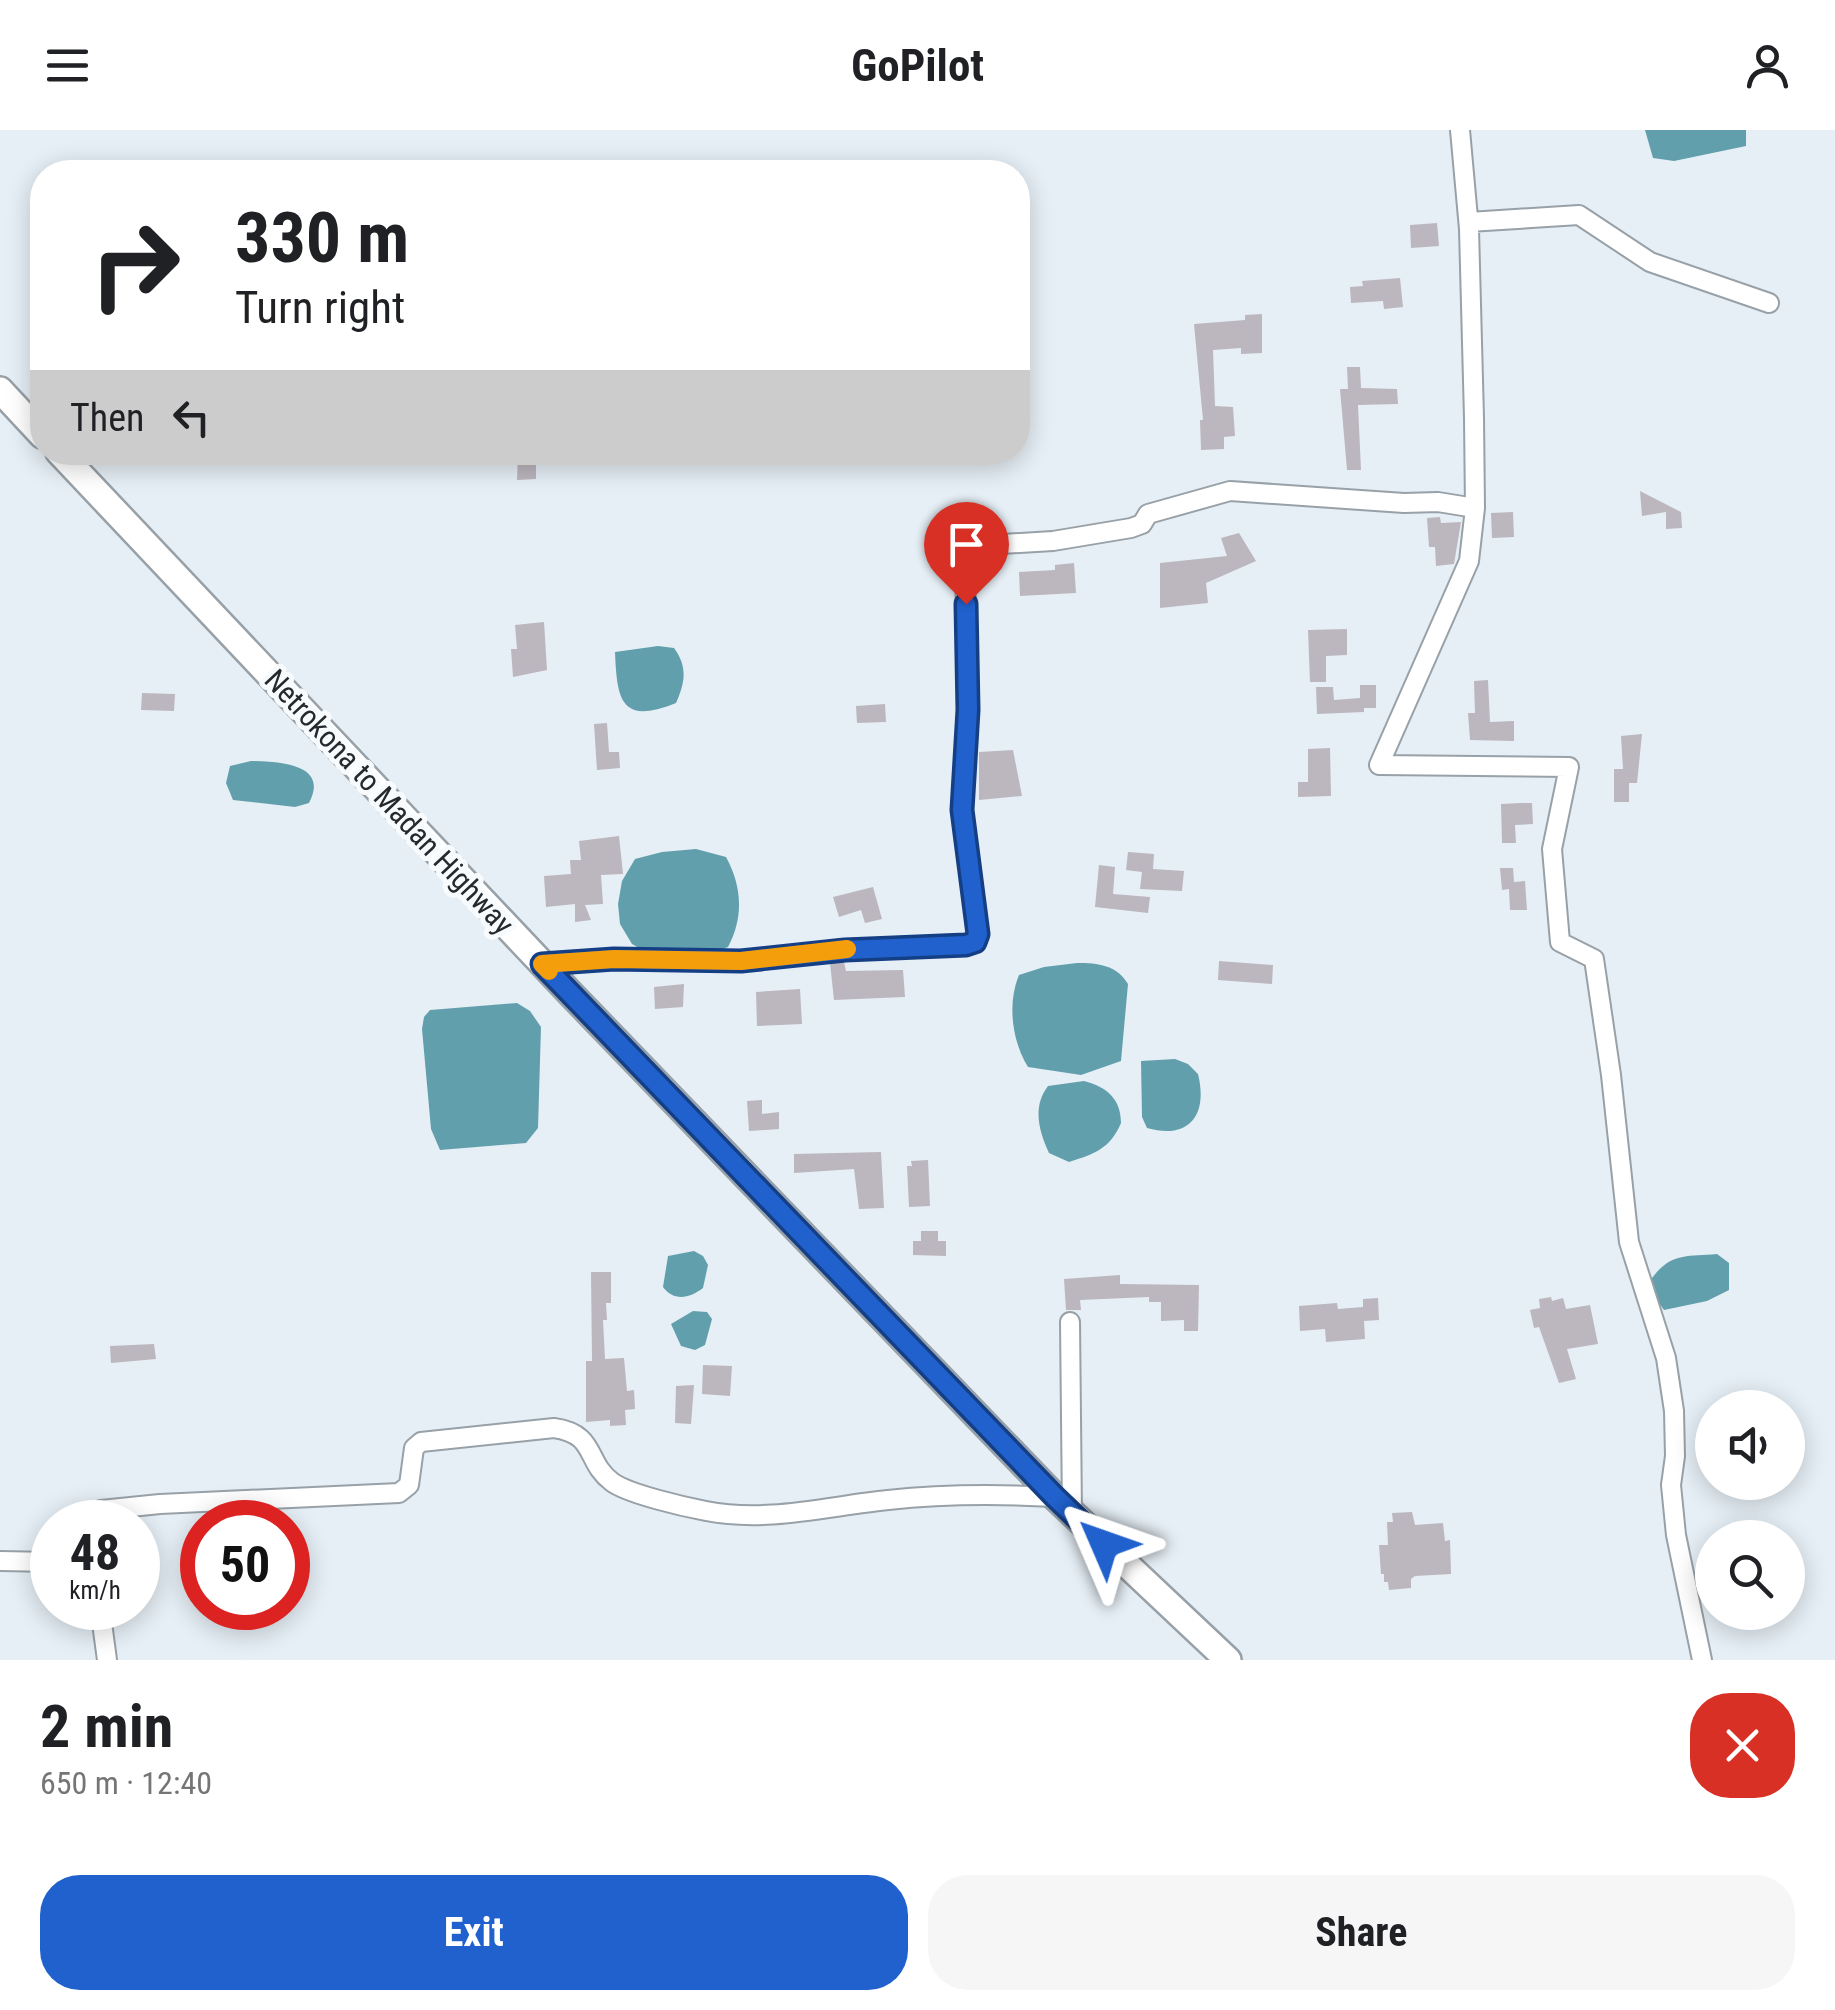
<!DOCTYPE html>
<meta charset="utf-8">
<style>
:root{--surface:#fff;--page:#f6f6f6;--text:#202124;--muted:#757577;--accent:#2061cd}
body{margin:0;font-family:"Roboto Condensed",sans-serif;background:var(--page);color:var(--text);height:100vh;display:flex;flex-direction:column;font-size:38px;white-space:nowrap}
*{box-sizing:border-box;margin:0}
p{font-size:32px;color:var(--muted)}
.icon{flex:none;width:55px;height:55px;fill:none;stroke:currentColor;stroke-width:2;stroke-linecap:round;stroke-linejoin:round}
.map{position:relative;height:1530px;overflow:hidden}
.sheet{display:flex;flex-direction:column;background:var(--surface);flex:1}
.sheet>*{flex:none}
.top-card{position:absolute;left:30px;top:30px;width:1000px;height:305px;border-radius:40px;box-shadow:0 5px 25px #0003;background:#fff;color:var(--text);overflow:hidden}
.controls{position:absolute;left:1695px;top:1260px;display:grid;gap:20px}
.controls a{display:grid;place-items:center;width:110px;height:110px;border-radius:50%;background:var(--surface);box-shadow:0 5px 25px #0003;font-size:50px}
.speed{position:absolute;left:30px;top:1370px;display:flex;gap:20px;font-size:50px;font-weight:700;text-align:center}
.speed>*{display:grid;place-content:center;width:130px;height:130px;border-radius:50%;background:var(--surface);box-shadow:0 5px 25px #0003;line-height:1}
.speed small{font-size:25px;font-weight:400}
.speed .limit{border:15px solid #d22;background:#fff;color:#111}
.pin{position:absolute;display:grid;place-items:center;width:85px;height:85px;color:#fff;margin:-102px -42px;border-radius:50% 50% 50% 0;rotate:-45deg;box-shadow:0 0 10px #0007}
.pin .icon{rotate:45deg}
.me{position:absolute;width:110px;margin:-55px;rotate:313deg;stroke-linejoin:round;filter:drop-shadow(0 0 8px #0008)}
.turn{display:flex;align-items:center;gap:35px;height:210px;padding:0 40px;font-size:45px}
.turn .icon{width:130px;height:130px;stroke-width:2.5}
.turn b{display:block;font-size:70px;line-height:85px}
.then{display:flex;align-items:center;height:95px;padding:0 40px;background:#0003;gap:20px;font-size:38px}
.round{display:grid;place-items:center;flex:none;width:105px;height:105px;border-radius:40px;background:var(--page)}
.summary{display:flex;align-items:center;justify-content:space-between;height:170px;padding:0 40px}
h1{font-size:60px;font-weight:700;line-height:75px}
.button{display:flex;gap:20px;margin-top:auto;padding:20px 40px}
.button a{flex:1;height:115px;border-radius:40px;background:var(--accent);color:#fff;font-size:40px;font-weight:700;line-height:115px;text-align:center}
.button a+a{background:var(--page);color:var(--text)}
header{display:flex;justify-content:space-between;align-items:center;height:130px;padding:0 40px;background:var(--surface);font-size:45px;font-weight:700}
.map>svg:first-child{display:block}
.water{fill:#629fac}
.building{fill:#bcb6be}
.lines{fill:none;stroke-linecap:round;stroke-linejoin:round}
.minor-casing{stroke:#98a1a7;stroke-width:22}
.secondary-casing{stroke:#98a1a7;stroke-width:30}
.minor{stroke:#fff;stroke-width:18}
.secondary{stroke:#fff;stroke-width:25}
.route-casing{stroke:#153f85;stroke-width:25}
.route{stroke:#2061cd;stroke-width:18}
.slow{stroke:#f59e0b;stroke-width:18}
.labels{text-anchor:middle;stroke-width:10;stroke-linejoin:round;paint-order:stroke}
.street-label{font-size:30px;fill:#26292c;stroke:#f8fbfe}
</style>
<header><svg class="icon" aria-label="menu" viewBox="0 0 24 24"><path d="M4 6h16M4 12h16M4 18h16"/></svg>GoPilot<svg class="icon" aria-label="person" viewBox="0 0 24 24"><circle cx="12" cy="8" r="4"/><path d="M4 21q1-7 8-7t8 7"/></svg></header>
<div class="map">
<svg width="1835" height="1530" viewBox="0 0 1835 1530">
<rect width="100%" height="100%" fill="#e6eff6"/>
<!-- water -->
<path class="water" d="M1645,0H1746V16L1674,31L1653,28Z
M658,516L674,518C688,537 685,553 676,573C621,595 617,571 615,522Z
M251,631C278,632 330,633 309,673L295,677L233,670L226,653L230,636Z
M696,719L726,727C742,756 744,787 728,817L711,824L648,823L632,814L620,794L618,774L622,751L635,729L662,722Z
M1077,833C1098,833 1117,835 1128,854L1121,931L1081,945L1028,937C1012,911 1007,874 1019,845L1044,837Z
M517,873L530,881L541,897L538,998L526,1013L440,1020L431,999L422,899L424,887L430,880Z
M1175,929L1188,934L1198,944C1208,984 1190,1010 1147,998L1142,987L1141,931Z
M1084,951C1107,957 1121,969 1121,993C1110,1019 1094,1024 1069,1032L1049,1023C1039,1001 1032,977 1048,956Z
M694,1121L703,1126L708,1135L703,1158C690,1168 674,1172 663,1157L668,1126Z
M1717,1124L1729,1133V1160L1707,1171L1664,1180L1653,1165L1650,1151C1670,1122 1685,1127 1717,1124Z
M693,1181L707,1182L712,1189L705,1215L695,1220L681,1216L671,1194Z"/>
<!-- building -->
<path class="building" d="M1437,93L1439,116L1411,118L1410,95Z
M1400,148L1403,177L1384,179L1383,171L1351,173L1350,157L1363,156L1362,151Z
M1262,184V223L1241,224V218L1213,220L1215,276L1233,277L1235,306L1224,307V319L1201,320L1200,290H1203L1194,194L1245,190V185Z
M1347,237H1360L1361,258L1397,259L1398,274L1358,275L1361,340H1347L1340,259H1348Z
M518,322H536V349L517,350Z
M1640,361L1681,382L1682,398L1666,399V382L1642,386Z
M1513,382L1514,407L1492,408L1491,383Z
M1440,387L1441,393L1461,392L1454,434L1436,436L1435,417H1429L1427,388Z
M1239,403L1256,431L1206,453L1208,473L1160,478V433L1227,426L1221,408Z
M1074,433L1076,463L1020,466L1019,442L1055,440V435Z
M544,492L547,540L513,547L511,519H517L515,495Z
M1347,499V525L1326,526V552H1310L1308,500Z
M1488,550L1490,592L1514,591V611L1470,610L1468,583H1475L1474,551Z
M1360,555H1376V578H1364V582L1317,584L1316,557H1333L1334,570L1360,568Z
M142,563L175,564L174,581L141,580Z
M885,574L886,592L857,593L856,576Z
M607,593L609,622H619L620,638L597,640L594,594Z
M1642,604L1637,653H1629V672H1614V639H1623L1621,606Z
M1330,618L1331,666L1298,667V652H1308V619Z
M1013,620L1022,666L979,670V622Z
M1521,673H1532L1533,694L1515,695L1516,713H1502L1501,674Z
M619,706L623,744L601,745L603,774L585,775L591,790L575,792V774L546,777L544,746L571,744L570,730H581L579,711Z
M1128,722L1154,724L1153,739L1184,741L1182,761L1140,759L1142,742L1126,740Z
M1099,735L1115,737L1113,764L1150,767L1148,783L1095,777Z
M1500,738H1513L1514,752L1525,751L1527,780H1510L1509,759L1502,760Z
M873,757L882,789L865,793L861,780L839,787L833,767Z
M1219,831L1273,835L1272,854L1218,850Z
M844,832L846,841L903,840L905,867L834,870L830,833Z
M684,854L683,877L655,879L654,857Z
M800,859L802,894L757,896L756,862Z
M762,970V984L779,982V999L749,1001L747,971Z
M881,1022L884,1078L859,1079L854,1039L794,1043V1024Z
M928,1030L930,1076L909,1077L907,1036H912L911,1031Z
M921,1101H938V1111H946V1126L913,1125V1111H921Z
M591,1142H611V1173H606L607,1190H603L605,1229L624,1228L627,1261L634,1260L635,1279L625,1280L626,1295L610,1296V1290L586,1292V1231H592Z
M1120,1145V1154L1199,1155L1198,1201H1184V1190L1161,1191V1172H1149V1167L1080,1170L1081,1180H1066L1064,1149Z
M1551,1167L1552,1171L1563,1168L1566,1179L1590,1175L1598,1214L1567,1219L1576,1249L1559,1253L1539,1197L1534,1198L1530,1180L1540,1178L1539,1169Z
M1378,1168L1379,1190L1364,1191L1365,1209L1326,1212L1325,1199L1300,1201L1299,1176L1337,1173L1338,1179L1363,1177V1169Z
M154,1214L156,1229L111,1233L110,1216Z
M703,1235L732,1236L730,1266L702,1264Z
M694,1255L691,1294L675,1293L676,1256Z
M1412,1382L1415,1395L1443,1393L1445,1411L1450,1410L1451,1444L1415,1446L1411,1449V1458L1389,1460L1388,1452H1384V1444H1381L1379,1415H1388L1387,1392H1393L1392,1383Z"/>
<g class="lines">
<!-- minor casing -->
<g class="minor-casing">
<path id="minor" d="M1460,0L1469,99L1474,288L1475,378L1469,431L1379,635L1569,637L1552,719L1560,812L1594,829L1611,945L1629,1112L1666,1228L1674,1281L1675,1326L1671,1355L1676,1405L1702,1530
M1469,92L1579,85L1650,132L1769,173
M542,834L614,829L741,831L845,819L967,815L975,812L978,804L962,679L969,580L965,445L969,416L1053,411L1131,398L1142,394L1148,384L1230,361L1404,373L1438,372L1475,378
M1070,1192L1072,1383
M83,1392L84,1387L101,1380L160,1374L399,1363L409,1355L414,1318L421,1312L554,1298C597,1304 585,1332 612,1352C628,1364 685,1377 706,1381C767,1393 828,1376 888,1370C943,1364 1000,1364 1055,1367
M0,1431L52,1432
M100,1478L107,1530"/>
</g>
<!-- secondary casing -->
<g class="secondary-casing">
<path id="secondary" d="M0,260L42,305
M59,322L568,861L1055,1367L1228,1530"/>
</g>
<!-- minor -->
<use href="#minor" class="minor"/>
<!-- secondary -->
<use href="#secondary" class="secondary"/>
</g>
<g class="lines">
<!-- route casing -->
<g class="route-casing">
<path id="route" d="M966,474L968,580L962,680L978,804L975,812L966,815L845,820L741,831L614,829L542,834L1055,1367L1104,1414"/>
</g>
<!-- route -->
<use href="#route" class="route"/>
<!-- slow -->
<path class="slow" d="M549,841L542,834L614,829L741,831L847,819"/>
</g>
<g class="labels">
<!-- street labels -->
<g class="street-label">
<text transform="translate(389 672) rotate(47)" y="10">Netrokona to Madan Highway</text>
</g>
</g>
</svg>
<div class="controls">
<a><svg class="icon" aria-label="sound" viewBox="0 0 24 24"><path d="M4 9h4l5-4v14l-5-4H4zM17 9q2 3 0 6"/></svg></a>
<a><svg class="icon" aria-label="search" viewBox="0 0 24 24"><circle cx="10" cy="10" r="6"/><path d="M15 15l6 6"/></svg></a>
</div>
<div class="speed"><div>48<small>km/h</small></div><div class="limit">50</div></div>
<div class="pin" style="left:966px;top:474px;background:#d93025"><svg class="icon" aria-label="arrive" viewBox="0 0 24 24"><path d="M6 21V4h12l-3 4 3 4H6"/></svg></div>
<svg class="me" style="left:1104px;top:1414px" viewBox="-20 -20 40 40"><path d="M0-17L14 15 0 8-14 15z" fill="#2061cd" stroke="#fff" stroke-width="4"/></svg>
<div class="top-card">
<div class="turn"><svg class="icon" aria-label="right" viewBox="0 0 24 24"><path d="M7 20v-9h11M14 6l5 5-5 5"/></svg><div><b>330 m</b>Turn right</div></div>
<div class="then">Then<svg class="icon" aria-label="left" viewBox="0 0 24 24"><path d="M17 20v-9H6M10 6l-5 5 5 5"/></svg></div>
</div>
</div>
<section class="sheet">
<div class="summary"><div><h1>2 min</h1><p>650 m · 12:40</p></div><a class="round" style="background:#d93025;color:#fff"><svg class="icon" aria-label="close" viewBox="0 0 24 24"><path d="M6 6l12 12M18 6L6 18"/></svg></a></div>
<div class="button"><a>Exit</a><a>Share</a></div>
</section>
